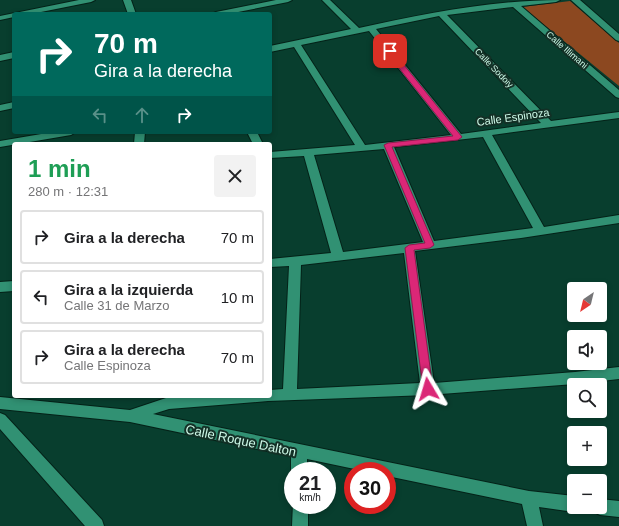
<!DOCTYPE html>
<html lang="es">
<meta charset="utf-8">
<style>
:root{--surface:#fff;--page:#f2f2f2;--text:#202124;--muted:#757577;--line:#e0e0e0}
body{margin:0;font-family:Helvetica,sans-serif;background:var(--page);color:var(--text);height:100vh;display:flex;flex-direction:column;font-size:15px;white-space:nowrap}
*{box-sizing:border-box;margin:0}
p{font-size:13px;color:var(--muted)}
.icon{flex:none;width:22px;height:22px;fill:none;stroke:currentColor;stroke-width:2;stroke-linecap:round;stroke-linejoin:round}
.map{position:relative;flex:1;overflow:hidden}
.sheet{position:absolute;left:12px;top:142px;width:260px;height:256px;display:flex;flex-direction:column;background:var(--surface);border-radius:4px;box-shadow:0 2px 6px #0003}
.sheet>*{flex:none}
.hud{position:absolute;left:12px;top:12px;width:260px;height:122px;border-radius:4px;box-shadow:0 2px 6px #0003;background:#00695c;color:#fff;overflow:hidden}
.needle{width:26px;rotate:215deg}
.buttons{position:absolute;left:567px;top:282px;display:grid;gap:8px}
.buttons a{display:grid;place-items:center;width:40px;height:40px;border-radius:4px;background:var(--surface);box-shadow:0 2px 6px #0003;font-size:20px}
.speed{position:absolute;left:284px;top:462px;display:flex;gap:8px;font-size:20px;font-weight:700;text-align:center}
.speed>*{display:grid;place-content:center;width:52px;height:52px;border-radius:50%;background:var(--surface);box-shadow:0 2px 6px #0003;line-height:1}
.speed small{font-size:10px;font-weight:400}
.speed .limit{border:6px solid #d22;background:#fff;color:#111}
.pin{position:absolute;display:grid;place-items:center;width:34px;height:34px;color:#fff;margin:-17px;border-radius:8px;box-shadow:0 2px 6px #0006}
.me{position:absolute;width:44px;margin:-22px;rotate:353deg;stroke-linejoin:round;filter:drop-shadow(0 0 3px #0008)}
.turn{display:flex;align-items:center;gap:14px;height:84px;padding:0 16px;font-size:18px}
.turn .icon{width:52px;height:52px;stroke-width:2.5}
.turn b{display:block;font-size:28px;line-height:34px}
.lanes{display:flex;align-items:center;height:38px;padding:0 16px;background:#0003;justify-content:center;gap:20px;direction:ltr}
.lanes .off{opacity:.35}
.round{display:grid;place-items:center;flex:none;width:42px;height:42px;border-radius:4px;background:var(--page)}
.summary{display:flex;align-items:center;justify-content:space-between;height:68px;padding:0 16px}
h1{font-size:24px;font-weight:700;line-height:30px;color:#1e9e55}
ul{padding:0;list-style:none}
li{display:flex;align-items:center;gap:12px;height:54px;margin:0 8px 6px;padding:0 8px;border:2px solid var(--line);border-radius:4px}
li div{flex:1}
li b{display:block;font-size:15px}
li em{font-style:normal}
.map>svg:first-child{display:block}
.green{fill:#8c4820}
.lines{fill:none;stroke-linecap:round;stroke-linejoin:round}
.street-casing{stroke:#042218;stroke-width:2}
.street{fill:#319173;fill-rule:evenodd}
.route{fill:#db2777;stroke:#8e194d}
.labels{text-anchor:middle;stroke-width:4;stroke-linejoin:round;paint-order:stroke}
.far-street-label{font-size:9px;fill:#cdf8e7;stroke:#133026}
.street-label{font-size:11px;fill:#cdf8e7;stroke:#133026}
.near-street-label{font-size:13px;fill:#cdf8e7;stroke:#133026}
</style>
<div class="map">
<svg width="619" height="526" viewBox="0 0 619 526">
<rect width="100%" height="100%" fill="#083e2e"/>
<!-- green -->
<path class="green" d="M570,1L619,43V86L522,7Z"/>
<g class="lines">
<!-- street casing -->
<g class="street-casing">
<path id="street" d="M79,0H95L91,2L31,14H14V17L0,20V16Z
M123,0H131L136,14H128Z
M276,0H292L288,2L228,14H212L216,12Z
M322,0H330L359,28C424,14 492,0 560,0L556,2L521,6L619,90V98L616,97L513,7L447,15L551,121L619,112V118L492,135L544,227L619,215V223L521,238L415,251L434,383L575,372L619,367V379L575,384L428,395L268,401L169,409L153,414L529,491L574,496V507H581L580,509L574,512L539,507L543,526H527L522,504L387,476V471H364L307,459V471H293V475L291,471V456L130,422L0,409V397L130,410L169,397L270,396V390L283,389L289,266L270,267V259L331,253L304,156L270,158V152L355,145L294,47L270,52V46L351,29ZM439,16L541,123L461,134L376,29ZM369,31L451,135L365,145L301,45ZM483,137L533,228L434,241L394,147ZM384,149L423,242L343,252L314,155ZM404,253L420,383L297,389L301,265Z
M571,0H580L619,34V41L616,40Z
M14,52V58L0,61V55Z
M14,102V108L0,111V105Z
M53,132H76L71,135L0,147V141Z
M135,132H145L144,144H134Z
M247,132H257L263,144H253Z
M14,281V291L0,292V282Z
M0,413L5,415L102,520L104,526H85L0,429Z
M600,499L619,501V517L600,515L594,512L592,507H600Z
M293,503V505H308V526H292Z"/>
</g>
<!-- street -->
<use href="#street" class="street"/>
</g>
<!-- route -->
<path class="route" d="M390,49L392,50L462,137L458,140L392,147L434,245L430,248L414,250L433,389L432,392L428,393L424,392L423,389L405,248L409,245L425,243L384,145L388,143L453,136L387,53L386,51Z"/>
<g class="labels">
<!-- far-street labels -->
<g class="far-street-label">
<text transform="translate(567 50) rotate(41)" y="3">Calle Illimani</text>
<text transform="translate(494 68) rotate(46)" y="3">Calle Sodoiy</text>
</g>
<!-- street labels -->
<g class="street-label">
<text transform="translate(513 117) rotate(-8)" y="4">Calle Espinoza</text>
</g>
<!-- near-street labels -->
<g class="near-street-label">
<text transform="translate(241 440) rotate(12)" y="5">Calle Roque Dalton</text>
</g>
</g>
</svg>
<div class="buttons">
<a><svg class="needle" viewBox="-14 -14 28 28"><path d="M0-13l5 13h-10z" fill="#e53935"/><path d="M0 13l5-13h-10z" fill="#757577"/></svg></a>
<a><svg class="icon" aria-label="sound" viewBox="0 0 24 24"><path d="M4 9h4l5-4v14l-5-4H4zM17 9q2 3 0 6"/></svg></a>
<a><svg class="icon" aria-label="search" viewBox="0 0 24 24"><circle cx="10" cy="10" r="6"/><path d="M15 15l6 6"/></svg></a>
<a>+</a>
<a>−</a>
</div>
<div class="speed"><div>21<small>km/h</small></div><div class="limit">30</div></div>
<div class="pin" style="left:390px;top:51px;background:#d93025"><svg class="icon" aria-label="arrive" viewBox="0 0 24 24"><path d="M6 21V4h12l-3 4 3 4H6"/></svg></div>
<svg class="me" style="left:428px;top:389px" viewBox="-20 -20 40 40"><path d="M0-17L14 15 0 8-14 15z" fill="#db2777" stroke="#fff" stroke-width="4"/></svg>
<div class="hud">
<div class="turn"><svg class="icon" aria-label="right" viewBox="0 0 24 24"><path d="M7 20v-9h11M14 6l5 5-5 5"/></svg><div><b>70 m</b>Gira a la derecha</div></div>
<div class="lanes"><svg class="icon off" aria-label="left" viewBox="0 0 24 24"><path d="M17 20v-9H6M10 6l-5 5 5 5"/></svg><svg class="icon off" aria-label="ahead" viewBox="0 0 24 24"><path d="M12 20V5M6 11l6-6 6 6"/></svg><svg class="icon" aria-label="right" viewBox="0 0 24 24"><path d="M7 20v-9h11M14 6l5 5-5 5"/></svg></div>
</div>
<section class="sheet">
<div class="summary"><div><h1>1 min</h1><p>280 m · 12:31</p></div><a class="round"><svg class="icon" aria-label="close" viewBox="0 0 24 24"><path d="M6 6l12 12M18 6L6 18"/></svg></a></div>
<ul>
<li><svg class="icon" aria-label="right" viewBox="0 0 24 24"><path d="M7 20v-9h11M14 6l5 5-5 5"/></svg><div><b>Gira a la derecha</b></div><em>70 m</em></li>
<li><svg class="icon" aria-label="left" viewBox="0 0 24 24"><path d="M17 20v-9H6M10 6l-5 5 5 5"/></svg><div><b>Gira a la izquierda</b><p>Calle 31 de Marzo</p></div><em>10 m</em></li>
<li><svg class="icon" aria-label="right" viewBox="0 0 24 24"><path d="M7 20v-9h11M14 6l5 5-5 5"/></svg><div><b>Gira a la derecha</b><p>Calle Espinoza</p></div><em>70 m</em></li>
</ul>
</section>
</div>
